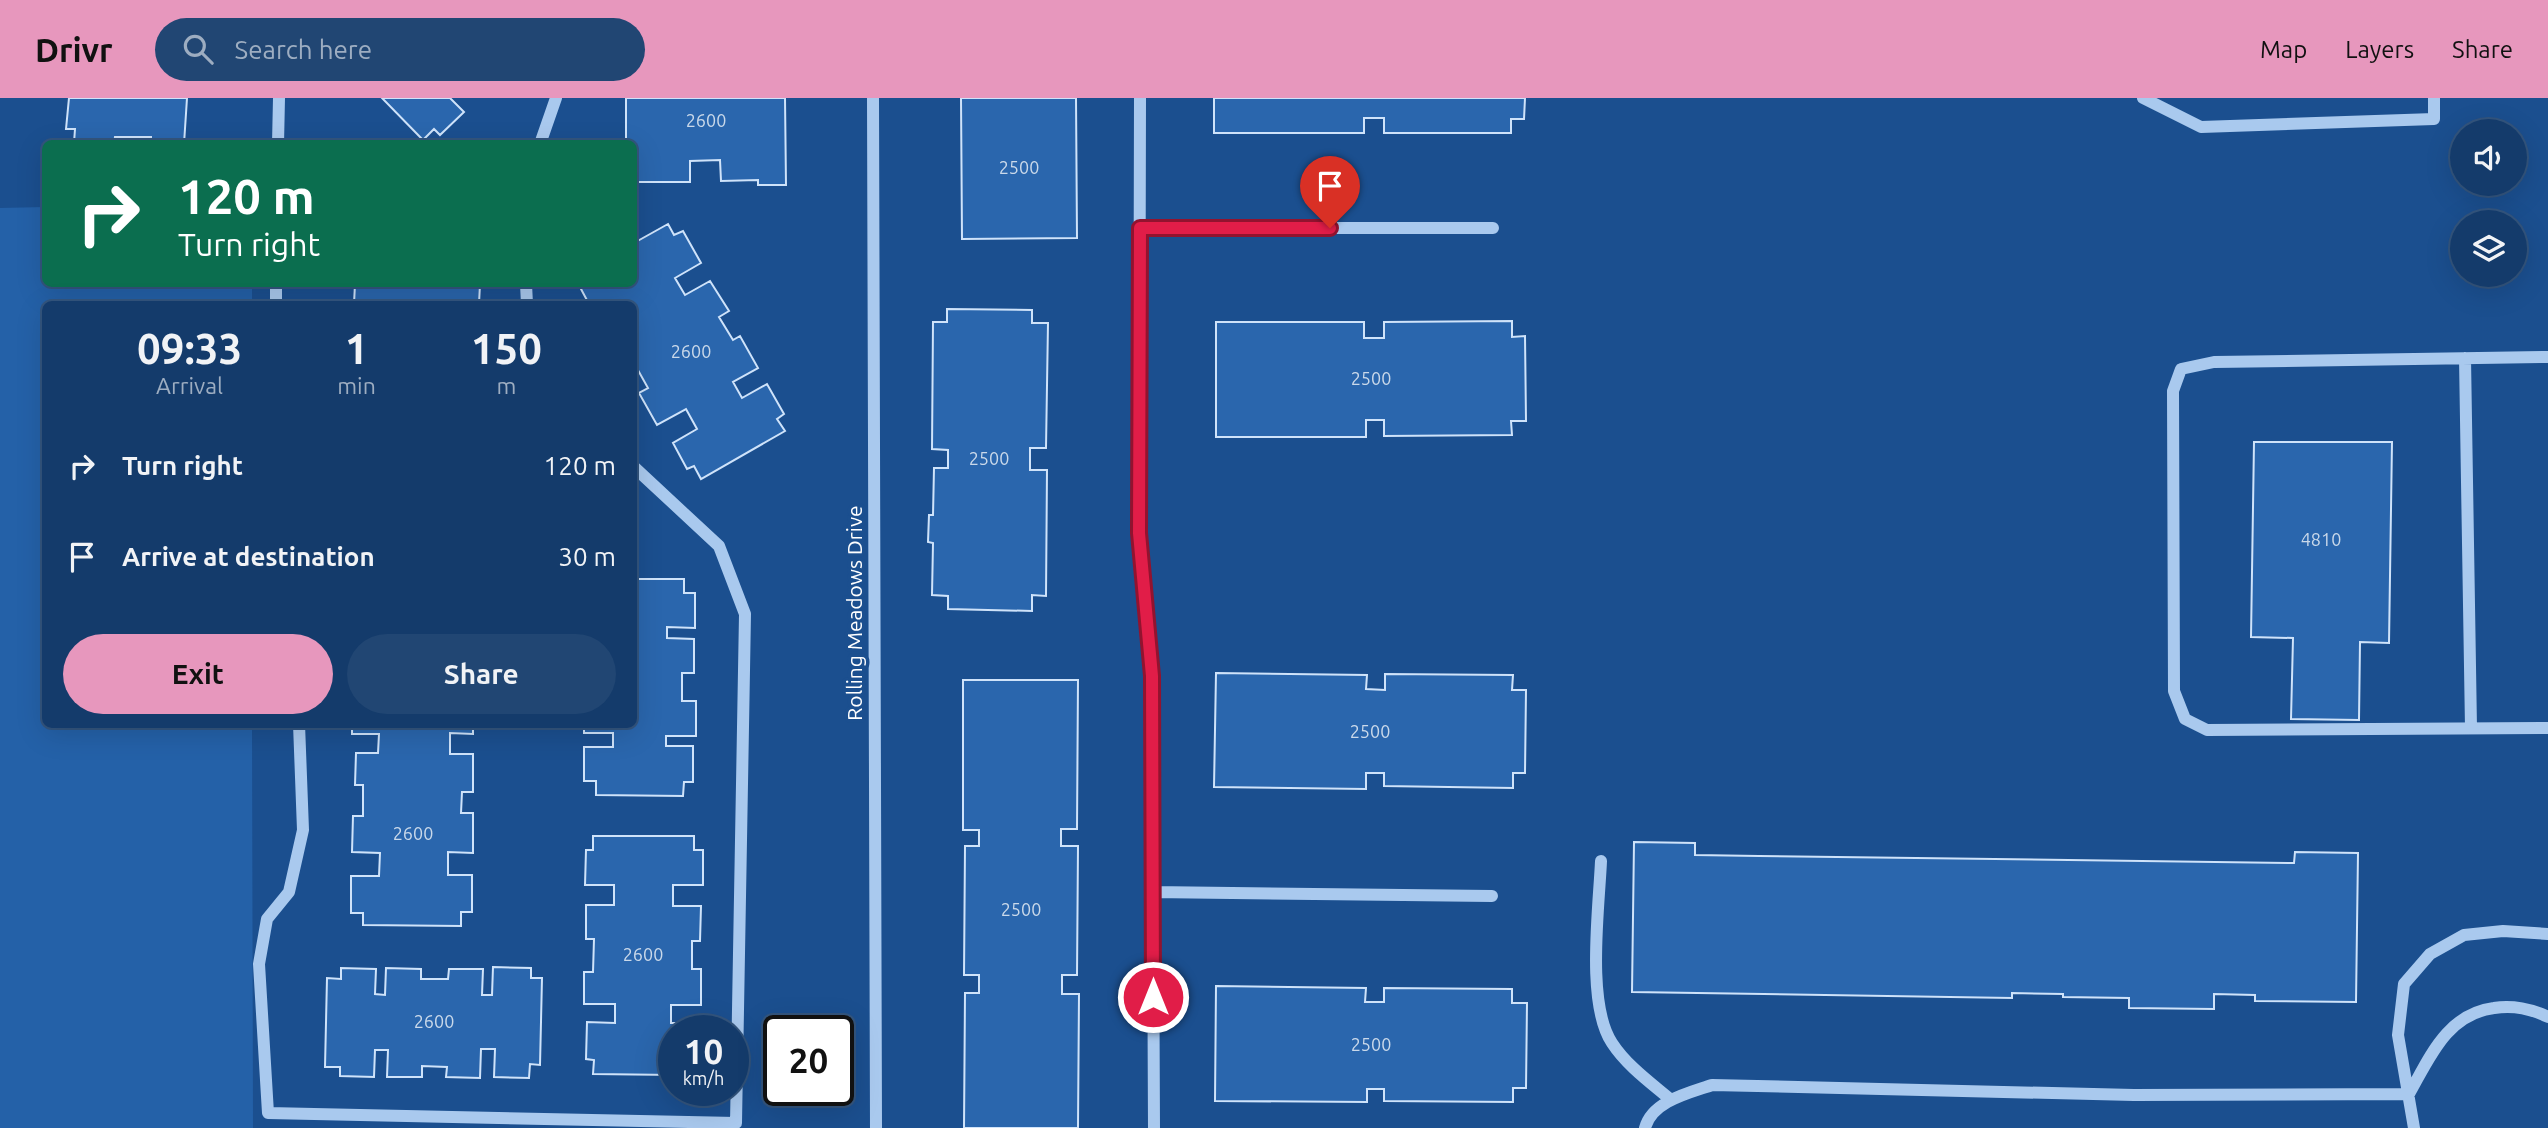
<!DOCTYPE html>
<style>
:root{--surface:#143b6b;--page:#214673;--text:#f1f3f6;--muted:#9dadc1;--line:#33557e;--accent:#e797bd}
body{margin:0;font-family:Ubuntu,sans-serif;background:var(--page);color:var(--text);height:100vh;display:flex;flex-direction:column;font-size:26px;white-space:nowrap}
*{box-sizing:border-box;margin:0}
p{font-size:23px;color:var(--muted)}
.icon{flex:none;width:38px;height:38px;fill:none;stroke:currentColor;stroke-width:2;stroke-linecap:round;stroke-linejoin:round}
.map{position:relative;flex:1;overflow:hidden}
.details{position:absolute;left:42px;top:203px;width:595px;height:427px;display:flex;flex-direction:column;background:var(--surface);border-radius:10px;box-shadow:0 7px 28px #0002,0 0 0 2px var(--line)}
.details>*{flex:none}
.hud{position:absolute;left:42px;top:42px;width:595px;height:147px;border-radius:10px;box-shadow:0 7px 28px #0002,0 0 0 2px var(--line);background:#0b6e4f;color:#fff;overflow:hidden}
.tools{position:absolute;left:2450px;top:21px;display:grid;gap:14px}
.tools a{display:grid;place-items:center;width:77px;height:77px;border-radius:50%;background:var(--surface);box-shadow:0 7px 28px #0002,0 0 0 2px var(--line);font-size:35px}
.speed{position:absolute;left:658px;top:917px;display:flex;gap:14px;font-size:35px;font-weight:700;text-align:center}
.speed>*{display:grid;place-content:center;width:91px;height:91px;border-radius:50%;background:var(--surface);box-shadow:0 7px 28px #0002,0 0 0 2px var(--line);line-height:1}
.speed small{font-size:18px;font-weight:400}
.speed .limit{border:4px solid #111;border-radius:10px;background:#fff;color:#111}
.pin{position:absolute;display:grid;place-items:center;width:60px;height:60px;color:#fff;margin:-72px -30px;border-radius:50% 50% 50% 0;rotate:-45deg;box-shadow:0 0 7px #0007}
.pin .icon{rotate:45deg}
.me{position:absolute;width:77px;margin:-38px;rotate:0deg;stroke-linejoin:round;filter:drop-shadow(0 0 5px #0008)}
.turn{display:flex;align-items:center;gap:24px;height:147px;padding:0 21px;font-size:32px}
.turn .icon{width:91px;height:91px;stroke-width:2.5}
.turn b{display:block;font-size:49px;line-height:60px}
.eta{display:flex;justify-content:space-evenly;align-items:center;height:119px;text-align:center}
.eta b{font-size:42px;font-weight:600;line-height:49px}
.action{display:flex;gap:14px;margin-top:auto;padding:14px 21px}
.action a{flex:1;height:80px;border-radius:42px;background:var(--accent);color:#111;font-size:28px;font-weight:600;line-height:80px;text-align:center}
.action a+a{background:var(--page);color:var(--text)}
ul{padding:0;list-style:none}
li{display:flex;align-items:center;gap:21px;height:91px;padding:0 21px}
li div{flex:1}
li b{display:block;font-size:26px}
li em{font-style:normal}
header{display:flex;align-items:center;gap:42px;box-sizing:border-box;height:98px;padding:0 35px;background:var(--accent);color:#111}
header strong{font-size:33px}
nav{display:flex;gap:38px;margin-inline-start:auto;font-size:24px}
.search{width:490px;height:63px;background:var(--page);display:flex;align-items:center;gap:18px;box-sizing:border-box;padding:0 24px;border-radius:38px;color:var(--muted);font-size:26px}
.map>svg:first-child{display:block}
.green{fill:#2461a8}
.building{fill:#2a66ad;stroke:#cfe3fa;stroke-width:2}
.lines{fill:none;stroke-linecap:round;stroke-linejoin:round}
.minor{stroke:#a9c9ee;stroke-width:12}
.route-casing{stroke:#92132f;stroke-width:18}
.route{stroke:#e11d48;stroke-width:12}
.labels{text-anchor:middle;stroke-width:7;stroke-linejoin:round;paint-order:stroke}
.number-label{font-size:18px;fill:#cad9ea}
.street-label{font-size:21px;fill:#fff;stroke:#1b4f8f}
</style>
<header>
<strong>Drivr</strong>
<div class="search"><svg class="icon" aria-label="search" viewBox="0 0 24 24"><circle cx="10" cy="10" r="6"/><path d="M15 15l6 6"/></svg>Search here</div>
<nav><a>Map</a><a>Layers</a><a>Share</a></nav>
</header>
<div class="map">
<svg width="2548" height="1030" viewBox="0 0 2548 1030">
<rect width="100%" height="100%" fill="#1b4f8f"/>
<!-- green -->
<path class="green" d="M45,109L46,186H252V206H46V626L252,627L253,1030H0V110Z"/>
<!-- building -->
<path class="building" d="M69,0H187L184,46H151V39H115L114,46L74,45L75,31H66Z
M382,0H450L464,14L440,37L434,31L423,42Z
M626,0H785L786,87H758V82L721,83L720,62L690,63V84H634V46H626Z
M961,0H1076L1077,140L962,141Z
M1214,0H1525L1524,21H1511V35H1384V20H1364V35H1214Z
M668,126L674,137L683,133L701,165L675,180L685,197L710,183L729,213L719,219L733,242L740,238L758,270L733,284L742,300L767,286L784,316L777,321L785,333L701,381L694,368L687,371L673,345L697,331L686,311L657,327L639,295L648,290L634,265V229L636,228L634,224V206H589L581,191L587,186H634V145Z
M355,186H480L479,206H354Z
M947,211L1032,212V225H1048L1046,350H1030V372H1047L1046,498L1032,497V513L948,511V498L932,497L933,445L928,444L929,417H933L934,370H948V352L932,351L933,224H947Z
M1512,223V239L1525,238L1526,323H1511L1512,337L1384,338V322H1366V339H1216V224H1364V240H1384V224Z
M2254,344H2392L2389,545L2360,544L2359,622L2291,621L2293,540L2251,539Z
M634,481H684V495H695V530L667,529V540L694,541V575H682V603H696V638H666V648H693V684H684L683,698L596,697V683H584V649H613V635H584V626H634Z
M1216,575L1367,577L1366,591L1385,592V576L1513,577L1512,592H1526L1525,675H1513V690L1384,688V675H1366V691L1214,689Z
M963,582H1078L1077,731H1061V748H1078L1077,877H1062V896H1079L1078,1030H964L965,895H979V877H964L965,748H979V732H963Z
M352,626H473V636L450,635V656H473V694H462L461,715H473V755L448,754V777H472V814H461V828L363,827V815H351V778H379L380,755L352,754L353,718H363V687H355L356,655H378L379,636H352Z
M593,738H694V752H703V787H673V808H701L700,843H692V871H701V907H671V925H700V933H674V977L593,976L594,962L586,961L587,924L615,925V906H584V874H593L594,841H586V807H614V787H585L586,752H593Z
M1634,744L1695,745V757L1759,758L2294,765L2295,754L2358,755L2356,904L2255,903V897L2214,896V911L2129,910V900L2063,899V896L2012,895V900L1632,894Z
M493,869L531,870V880H542L540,967L530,966L529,980L494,979L495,951H481L480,980L446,979L447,969L422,968V979H387L388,952H375L374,979L340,978V969H325L327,880L341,881V870L376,871L375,896L385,897L386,870L421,871V881H448L449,871H483L482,897H492Z
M1216,888L1366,890L1365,904H1384V890L1512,891V905H1527L1526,990H1513V1004L1384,1003V991H1367V1004L1215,1003Z"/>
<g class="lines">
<!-- minor -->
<path class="minor" d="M873,0L876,1030
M1140,0L1139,435L1152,578L1154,1030
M2143,0L2201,29L2434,21V0
M278,46L279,0
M540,46L556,0
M1140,130H1493
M526,186L527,206
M276,206V186
M2548,259L2214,264L2181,271L2173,293L2174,593L2185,621L2207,632L2548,630
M2465,260L2471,630
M299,626L303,732L289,794L267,821L259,866L268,1015L736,1025L745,516L719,448L634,369
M1601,763C1599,810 1586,906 1612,945C1627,968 1651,985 1671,1002
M1152,794L1492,798
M2409,996C2430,959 2447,916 2494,910C2512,907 2532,911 2548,919
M1645,1030C1652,1003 1689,995 1712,987L2134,997L2409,996
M2414,1030L2398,937L2404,886L2430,856L2464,837L2503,833L2548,836"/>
</g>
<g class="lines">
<!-- route casing -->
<g class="route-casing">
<path id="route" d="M1153,899L1152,578L1139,435L1140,130H1330"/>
</g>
<!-- route -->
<use href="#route" class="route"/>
</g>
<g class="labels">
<!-- number labels -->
<g class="number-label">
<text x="706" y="29">2600</text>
<text x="1019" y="76">2500</text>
<text x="691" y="260">2600</text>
<text x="1371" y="287">2500</text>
<text x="989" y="367">2500</text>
<text x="2321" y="448">4810</text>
<text x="1370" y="640">2500</text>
<text x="413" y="742">2600</text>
<text x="1021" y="818">2500</text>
<text x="643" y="863">2600</text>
<text x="434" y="930">2600</text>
<text x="1371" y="953">2500</text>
</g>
<!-- street labels -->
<g class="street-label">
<text transform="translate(855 515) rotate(-90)" y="7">Rolling Meadows Drive</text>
</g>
</g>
</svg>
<div class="tools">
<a><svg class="icon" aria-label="sound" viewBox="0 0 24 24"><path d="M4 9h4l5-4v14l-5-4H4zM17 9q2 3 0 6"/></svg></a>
<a><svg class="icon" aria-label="layers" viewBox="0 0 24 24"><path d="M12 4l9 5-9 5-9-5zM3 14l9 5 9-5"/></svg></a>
</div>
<div class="speed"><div>10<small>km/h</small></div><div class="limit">20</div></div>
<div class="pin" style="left:1330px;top:130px;background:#d93025"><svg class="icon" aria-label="arrive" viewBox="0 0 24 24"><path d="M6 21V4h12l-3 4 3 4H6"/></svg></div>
<svg class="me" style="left:1153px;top:899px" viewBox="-20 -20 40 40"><circle r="17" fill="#e11d48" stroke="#fff" stroke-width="3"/><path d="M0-11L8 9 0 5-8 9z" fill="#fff"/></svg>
<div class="hud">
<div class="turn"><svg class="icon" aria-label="right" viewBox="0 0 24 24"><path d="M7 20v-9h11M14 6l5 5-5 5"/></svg><div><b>120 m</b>Turn right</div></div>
</div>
<section class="details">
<div class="eta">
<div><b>09:33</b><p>Arrival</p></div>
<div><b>1</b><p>min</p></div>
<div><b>150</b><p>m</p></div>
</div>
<ul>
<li><svg class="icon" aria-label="right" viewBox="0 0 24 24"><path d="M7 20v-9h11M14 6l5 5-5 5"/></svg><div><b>Turn right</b></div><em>120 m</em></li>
<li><svg class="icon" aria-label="arrive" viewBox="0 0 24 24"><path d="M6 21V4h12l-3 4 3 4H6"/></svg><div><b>Arrive at destination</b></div><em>30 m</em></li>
</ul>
<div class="action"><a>Exit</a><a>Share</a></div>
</section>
</div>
